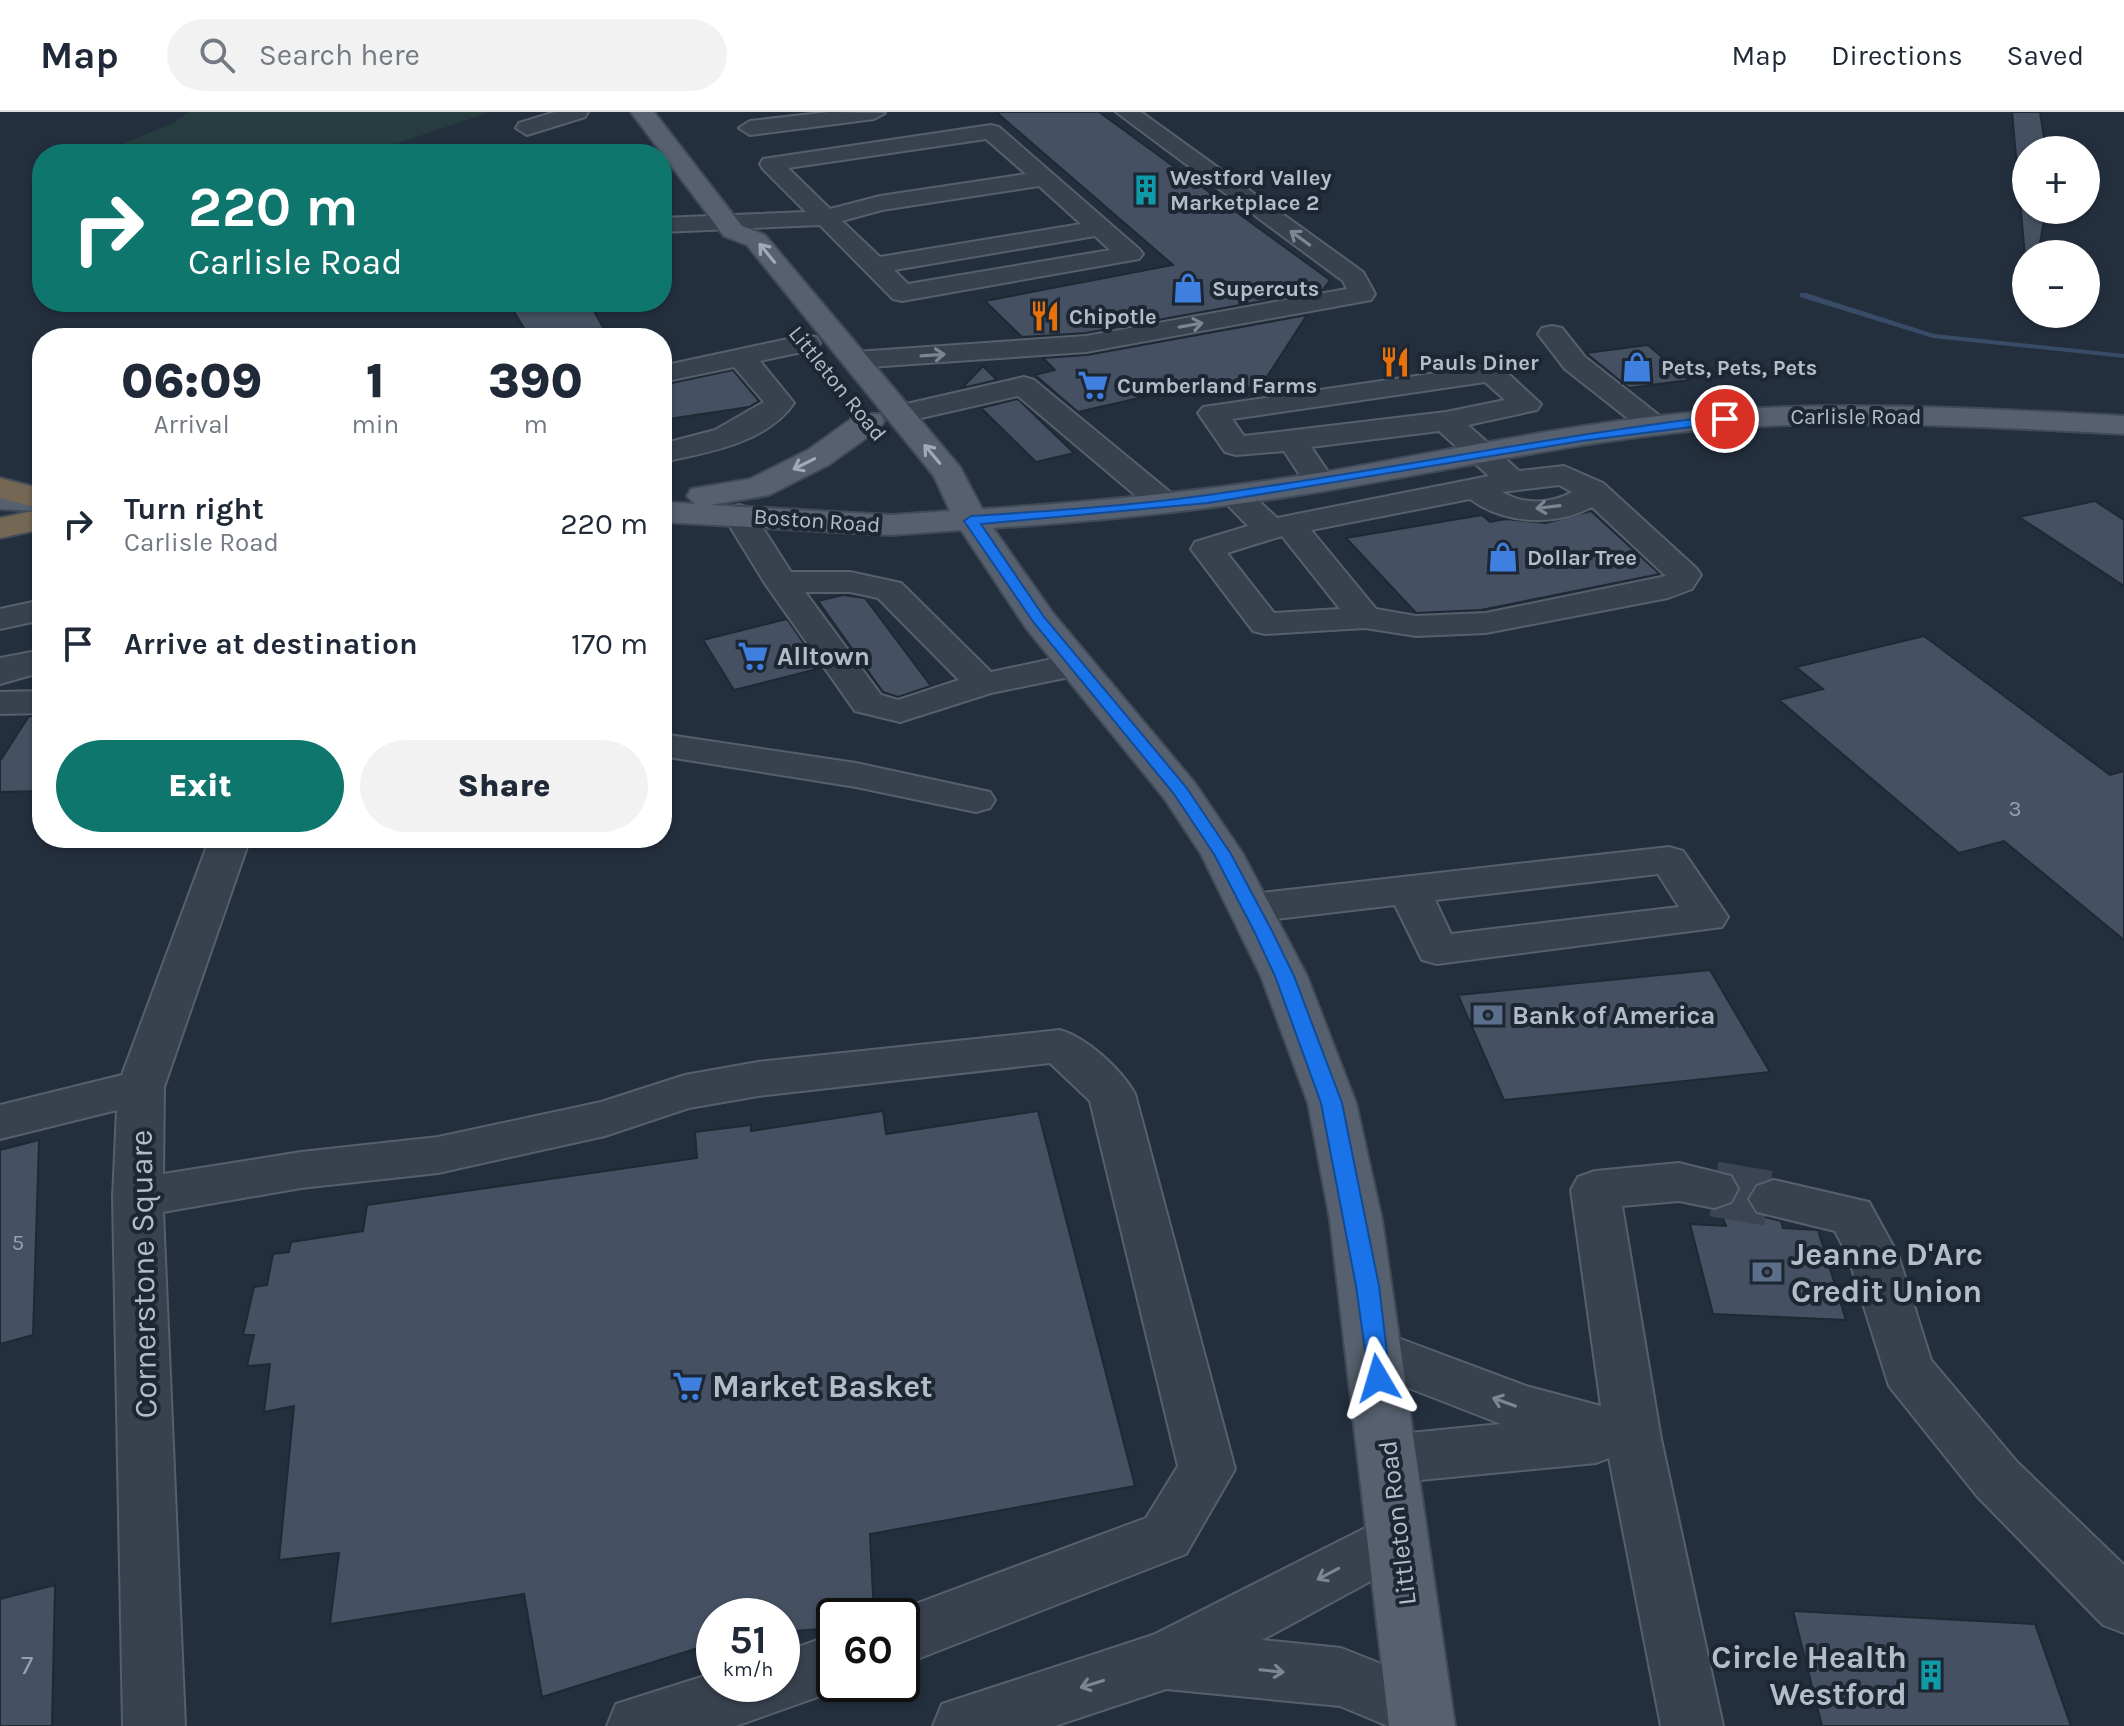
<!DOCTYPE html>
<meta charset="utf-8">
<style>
:root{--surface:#fff;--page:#f2f2f3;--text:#1f2937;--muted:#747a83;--line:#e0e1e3;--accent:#0f766e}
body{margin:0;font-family:Karla,sans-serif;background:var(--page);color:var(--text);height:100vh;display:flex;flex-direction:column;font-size:30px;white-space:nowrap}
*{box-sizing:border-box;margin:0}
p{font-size:26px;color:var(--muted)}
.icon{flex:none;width:44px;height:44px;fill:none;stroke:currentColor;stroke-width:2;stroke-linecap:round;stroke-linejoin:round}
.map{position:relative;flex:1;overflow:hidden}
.sheet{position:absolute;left:32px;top:216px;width:640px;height:520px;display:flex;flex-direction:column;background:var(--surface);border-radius:32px;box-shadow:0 2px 6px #0004}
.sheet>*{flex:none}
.hud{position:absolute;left:32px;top:32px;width:640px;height:168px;border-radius:32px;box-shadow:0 2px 6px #0004;background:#0f766e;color:#fff;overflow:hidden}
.fabs{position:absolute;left:2012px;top:24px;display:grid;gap:16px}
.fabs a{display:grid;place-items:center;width:88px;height:88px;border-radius:50%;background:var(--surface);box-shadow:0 2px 6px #0004;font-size:40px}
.speed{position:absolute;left:696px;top:1486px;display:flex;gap:16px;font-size:40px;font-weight:700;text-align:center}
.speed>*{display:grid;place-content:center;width:104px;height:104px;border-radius:50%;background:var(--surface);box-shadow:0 2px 6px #0004;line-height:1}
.speed small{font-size:20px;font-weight:400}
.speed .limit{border:4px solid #111;border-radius:12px;background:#fff;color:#111}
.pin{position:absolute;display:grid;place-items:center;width:68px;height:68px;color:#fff;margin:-34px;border:4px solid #fff;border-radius:50%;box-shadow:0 2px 8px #0007}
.me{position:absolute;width:88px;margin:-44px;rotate:353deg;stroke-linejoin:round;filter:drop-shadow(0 0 6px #0008)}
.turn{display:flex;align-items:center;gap:28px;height:168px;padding:0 24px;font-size:36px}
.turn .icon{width:104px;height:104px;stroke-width:2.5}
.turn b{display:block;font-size:56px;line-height:68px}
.eta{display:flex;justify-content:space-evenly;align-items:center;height:136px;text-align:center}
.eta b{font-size:48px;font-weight:800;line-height:56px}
.cta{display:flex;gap:16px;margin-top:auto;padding:16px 24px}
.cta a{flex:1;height:92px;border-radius:48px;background:var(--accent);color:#fff;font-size:32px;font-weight:800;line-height:92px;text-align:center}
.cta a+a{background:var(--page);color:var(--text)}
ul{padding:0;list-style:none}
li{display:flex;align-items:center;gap:24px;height:120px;padding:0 24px}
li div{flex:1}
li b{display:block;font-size:30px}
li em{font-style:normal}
header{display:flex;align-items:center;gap:48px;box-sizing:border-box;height:112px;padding:0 40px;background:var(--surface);border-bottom:2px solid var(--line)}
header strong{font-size:38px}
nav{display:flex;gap:44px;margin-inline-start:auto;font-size:28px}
.search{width:560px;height:72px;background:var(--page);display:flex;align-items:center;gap:20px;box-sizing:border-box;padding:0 28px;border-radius:44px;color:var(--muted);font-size:30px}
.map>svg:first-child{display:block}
.green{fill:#263c3f}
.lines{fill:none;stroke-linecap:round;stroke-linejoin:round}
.stream{fill:#394c67;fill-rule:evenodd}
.building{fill:#455162;stroke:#1f2835;stroke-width:2}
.minor-tunnel{stroke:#3a4453;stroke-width:55;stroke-dasharray:55 27;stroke-linecap:butt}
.minor-casing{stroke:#565f6c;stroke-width:4}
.major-casing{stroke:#414a57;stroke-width:4}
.highway-casing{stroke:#434c59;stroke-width:4}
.minor{fill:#38414e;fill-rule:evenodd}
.major{fill:#56606e;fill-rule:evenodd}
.highway{fill:#746855;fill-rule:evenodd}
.oneway{stroke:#7c8592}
.oneway2{stroke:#a1aab7}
.route{fill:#1a73e8;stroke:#114b97;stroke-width:2}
.labels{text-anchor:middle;stroke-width:8;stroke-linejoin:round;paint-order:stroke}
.far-poi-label{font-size:22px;font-weight:bold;fill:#b4bcc9;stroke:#1d2633;text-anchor:start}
.far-street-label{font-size:22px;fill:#b4bcc9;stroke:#1d2633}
.number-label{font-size:22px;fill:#98a1af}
.poi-label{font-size:26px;font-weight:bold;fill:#b4bcc9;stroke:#1d2633;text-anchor:start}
.street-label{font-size:26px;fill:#b4bcc9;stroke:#1d2633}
.near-number-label{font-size:26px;fill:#98a1af}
.near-poi-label{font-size:32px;font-weight:bold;fill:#b4bcc9;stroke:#1d2633;text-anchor:start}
.near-street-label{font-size:32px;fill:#b4bcc9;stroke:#1d2633}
</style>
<header>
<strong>Map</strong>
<div class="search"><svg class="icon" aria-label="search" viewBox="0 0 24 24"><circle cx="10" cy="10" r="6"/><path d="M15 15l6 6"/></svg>Search here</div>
<nav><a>Map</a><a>Directions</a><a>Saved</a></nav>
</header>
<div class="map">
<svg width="2124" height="1614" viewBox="0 0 2124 1614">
<rect width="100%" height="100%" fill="#242f3e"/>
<!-- green -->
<path class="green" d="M189,0H491L366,42H97L173,11Z"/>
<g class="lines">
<!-- stream -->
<path class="stream" d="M1800,181H1806L1934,222L2124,242V246L1933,226L1800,185Z"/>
</g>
<!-- building -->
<path class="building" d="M996,0H1099L1330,168L1323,178L1086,221L1022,225L985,189L1173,153Z
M2012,0H2040L2046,38H2026V98H2046L2038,142H2026V155Z
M508,190H589L609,226H530Z
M1307,203L1261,274L1187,283L1182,276L1078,300L1035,263L1055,258L1043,246L1087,243Z
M1648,233L1689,268L1629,276L1586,241Z
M983,254L997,268L962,276Z
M733,258L759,289L749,295L662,308V273Z
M1017,287L1020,289L1074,341L1036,350L981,296Z
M2095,389L2124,408V474L2019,405Z
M1591,399L1660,462L1481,498L1416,501L1346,426L1482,403L1490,410L1506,407L1546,411Z
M843,483L865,486L931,574L898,585L883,580L818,489Z
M787,507L821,556L734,578L703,528Z
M1924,524L2110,663L2124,659V828L2004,729L1959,741L1779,588L1823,577L1796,555Z
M29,604H42V679L0,680V649Z
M1710,858L1770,960L1504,988L1458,883Z
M883,999L886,1022L1038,999L1135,1374L870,1422L874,1504H834V1516L782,1520V1504H714V1531L542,1585L524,1482L330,1512L339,1441L279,1448L294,1294L264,1300L270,1252L247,1254L254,1223H243L254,1175L267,1173L273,1142L289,1140L291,1130L363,1119L367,1093L697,1046L695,1020L751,1013V1019Z
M39,1028L33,1223L0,1232V1038Z
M1726,1060L1766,1061L1768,1067L1754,1072L1746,1085L1756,1103L1781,1109L1783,1116L1818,1118L1846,1208L1713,1202L1690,1112L1726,1114L1720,1097L1734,1091L1741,1078L1734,1063Z
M55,1473L52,1614H0V1487Z
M1793,1499L2035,1512L2071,1614H1822Z"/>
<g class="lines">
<!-- minor-tunnel -->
<path class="minor-tunnel" d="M1714,1077L1774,1087"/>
<!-- minor casing -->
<g class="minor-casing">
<path id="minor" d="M555,0H588L585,5L527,23L516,16L519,11Z
M829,0L885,1L874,7L750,23L739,16L750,9Z
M1116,0H1141L1363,160L1375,182L1371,188L1086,240L855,256L845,254L841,248L845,242L855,240L1086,224L1347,177L1343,169Z
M991,13L999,15L1139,137L1143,142L1139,147L902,189L893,187L820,113L662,120V106L806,100L763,57L760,52L763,47ZM986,27L1026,62L880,84L830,97L788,56ZM1039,74L1081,112L880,145L842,109L882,98ZM1095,124L1110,138L908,172L894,158Z
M1552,214L1562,216L1585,245L1665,308L1670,314L1665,320H1645L1565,257L1538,222L1542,216Z
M806,223L816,225L820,231L816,237L760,249L794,291C767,331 706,341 662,350V332L715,318L764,290L734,255L662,270V254Z
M1491,253L1501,255L1541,292L1537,298L1468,313L1519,359L1564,354L1603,371L1696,456L1701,463L1692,477L1668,486L1486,521L1416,524L1365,516L1265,522L1253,519L1191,437L1195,430L1248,414L1218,383L1223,376H1245L1277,406L1489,364L1439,319L1311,335L1335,370L1331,377H1309L1284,339L1236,343L1225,340L1198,301L1203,295ZM1485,270L1505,288L1446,300L1244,324L1232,307ZM1559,373L1572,380C1551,392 1523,393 1502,380ZM1470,387C1504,412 1554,415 1592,395L1666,464L1486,501L1416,504L1376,497L1311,418ZM1282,424L1340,497L1274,501L1227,441Z
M1024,265L1034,268L1176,385L1181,392L1176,399H1154L1018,284L899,311L889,308L884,302L889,296Z
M739,393L750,396L791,460H850L901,471L991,560L1076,542L1089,545L1094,553L1089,561L991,581L900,610L855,599L764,470L723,403L728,396ZM805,480H850L878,486L959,568L898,588L881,583Z
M42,488V508L0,517V497Z
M42,538V560L0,572V546Z
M42,579V601L0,602V580Z
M662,622L856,651L990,680L995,688L990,696L976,700L856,675L662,644Z
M210,726H250L164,975L163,1062L301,1040L438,1025L601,990L685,963L758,950L1060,918C1087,926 1121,957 1135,982L1235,1357L1186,1442L902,1553V1504H883L1146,1406L1178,1354L1090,989L1050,951L758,984L689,996L605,1024L438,1061L301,1076L163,1100L185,1614H123L113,1085L117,998L0,1027V993L122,963Z
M1669,735L1683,739L1728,805L1722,815L1437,852L1422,848L1395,793L1252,810L1237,806L1231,796L1237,786L1252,782ZM1658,762L1679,795L1451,822L1435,788Z
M1679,1051L1731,1064L1738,1077L1731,1090L1714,1096L1679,1089L1622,1094L1661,1327L1723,1614H1661L1609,1346L1596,1351L1389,1371L1369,1364L1361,1347L1369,1330L1389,1323L1501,1312L1355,1255L1348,1239L1355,1223L1374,1217L1526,1274L1601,1294L1571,1078L1578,1065L1595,1059Z
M1774,1068L1869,1090L1898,1143L1931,1248L2017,1350L2124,1453V1521L2103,1513L1977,1384L1889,1274L1848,1144L1835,1119L1757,1100L1749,1087L1757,1074Z
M1397,1400L1417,1408L1426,1426L1417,1444L1262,1528L1341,1536L1442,1576L1451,1597L1444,1614H1388L1340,1594L1166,1577L1055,1614H933L942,1592L1153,1523Z
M834,1522V1572H854L736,1614H607L616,1592L714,1561V1572H782V1541Z"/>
</g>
<!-- major casing -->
<g class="major-casing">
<path id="major" d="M631,0H654L742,114L765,123L960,355L982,397C1097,390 1211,378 1325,360C1457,337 1591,307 1725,298C1857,289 1992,297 2124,304V322C1992,315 1856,307 1725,316C1590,326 1457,357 1324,379C1214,397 1104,409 993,416L1052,500L1194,670L1243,742L1307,864L1356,991L1382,1108L1455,1614H1389L1330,1108L1308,991L1261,864L1201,742L1164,686L1026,516L961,418L891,423L662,410V390L695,392L687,384L691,377L750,367L808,338L858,302H880L884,309L880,316L830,352L769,383L710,393L891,403L950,399L934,364L747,133L724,124Z
M0,377L42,379V399L0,397Z"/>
</g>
<!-- highway casing -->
<g class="highway-casing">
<path id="highway" d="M0,366L42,377V397L0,386Z
M42,397V417L0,426V406Z"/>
</g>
<!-- minor -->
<use href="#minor" class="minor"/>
<!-- major -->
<use href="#major" class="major"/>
<!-- highway -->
<use href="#highway" class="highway"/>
</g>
<!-- one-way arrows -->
<defs><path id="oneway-shaft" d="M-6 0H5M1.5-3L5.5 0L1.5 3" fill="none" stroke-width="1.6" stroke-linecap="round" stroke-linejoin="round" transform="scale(2)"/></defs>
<g class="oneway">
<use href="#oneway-shaft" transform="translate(1300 126) rotate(-144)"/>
<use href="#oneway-shaft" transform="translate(1191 213) rotate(-10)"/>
<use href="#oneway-shaft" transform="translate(933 243) rotate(-4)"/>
<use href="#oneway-shaft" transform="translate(1548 395) rotate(173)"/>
<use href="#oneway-shaft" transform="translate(1504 1290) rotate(-160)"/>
<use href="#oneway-shaft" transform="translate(1328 1462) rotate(152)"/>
<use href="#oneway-shaft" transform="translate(1272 1559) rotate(6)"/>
<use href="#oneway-shaft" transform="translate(1092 1572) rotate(163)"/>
</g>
<g class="oneway2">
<use href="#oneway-shaft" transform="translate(767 141) rotate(-129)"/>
<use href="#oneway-shaft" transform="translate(932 342) rotate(-130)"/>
<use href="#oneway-shaft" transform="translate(804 352) rotate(153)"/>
</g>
<!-- route -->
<path class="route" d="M1725,303L1730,304V310L1581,329L1208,391L981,412L1044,505L1186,675L1231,742L1272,819L1294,864L1342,991L1379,1174L1390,1266L1386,1273L1378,1276L1370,1273L1356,1174L1321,991L1275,864L1254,819L1214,742L1174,682L1034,511L964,409L971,404C1050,399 1129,394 1208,383C1381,359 1552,324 1725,303Z"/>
<!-- icons -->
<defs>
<g id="building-bare" transform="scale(2.4)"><path d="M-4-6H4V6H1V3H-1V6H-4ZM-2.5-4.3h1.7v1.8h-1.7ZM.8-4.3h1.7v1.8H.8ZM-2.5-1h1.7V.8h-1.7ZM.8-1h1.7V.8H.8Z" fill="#0f9aa8" stroke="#1d2633" stroke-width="2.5" paint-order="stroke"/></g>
<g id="shop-bare" transform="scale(2.4)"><path d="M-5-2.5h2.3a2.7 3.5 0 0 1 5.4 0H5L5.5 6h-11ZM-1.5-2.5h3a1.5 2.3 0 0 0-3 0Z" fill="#3f7fe0" stroke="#1d2633" stroke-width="2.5" paint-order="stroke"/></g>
<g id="restaurant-bare" transform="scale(2.4)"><path d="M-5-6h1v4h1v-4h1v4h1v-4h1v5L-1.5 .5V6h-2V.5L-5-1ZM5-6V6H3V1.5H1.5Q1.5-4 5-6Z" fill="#e8710a" stroke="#1d2633" stroke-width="2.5" paint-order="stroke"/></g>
<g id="supermarket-bare" transform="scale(2.4)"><path d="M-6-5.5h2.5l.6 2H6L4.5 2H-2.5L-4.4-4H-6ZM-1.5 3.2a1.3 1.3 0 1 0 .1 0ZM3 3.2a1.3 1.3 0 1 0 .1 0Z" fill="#3f7fe0" stroke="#1d2633" stroke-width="2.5" paint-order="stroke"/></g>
<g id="bank-bare" transform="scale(2.4)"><path d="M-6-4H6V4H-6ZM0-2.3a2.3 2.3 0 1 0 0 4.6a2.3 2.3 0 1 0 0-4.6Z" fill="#5c6f8a" stroke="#1d2633" stroke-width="2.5" paint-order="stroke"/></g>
</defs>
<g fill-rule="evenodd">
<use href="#building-bare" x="1146" y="78"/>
<use href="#shop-bare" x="1188" y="176"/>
<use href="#restaurant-bare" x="1045" y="204"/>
<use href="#restaurant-bare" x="1395" y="250"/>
<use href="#shop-bare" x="1637" y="255"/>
<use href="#supermarket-bare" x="1093" y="273"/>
<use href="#shop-bare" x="1503" y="445"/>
<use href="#supermarket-bare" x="753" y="544"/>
<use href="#bank-bare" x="1488" y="903"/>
<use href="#bank-bare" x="1767" y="1160"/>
<use href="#supermarket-bare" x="688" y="1274"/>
<use href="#building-bare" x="1931" y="1563"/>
</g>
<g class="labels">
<!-- far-poi labels -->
<g class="far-poi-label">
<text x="1170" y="73">Westford Valley<tspan x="1170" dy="25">Marketplace 2</tspan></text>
<text x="1212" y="184">Supercuts</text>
<text x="1069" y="212">Chipotle</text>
<text x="1419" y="258">Pauls Diner</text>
<text x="1661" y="263">Pets, Pets, Pets</text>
<text x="1117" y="281">Cumberland Farms</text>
<text x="1527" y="453">Dollar Tree</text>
</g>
<!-- far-street labels -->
<g class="far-street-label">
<text transform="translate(838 271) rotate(51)" y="8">Littleton Road</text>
<text x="1856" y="312">Carlisle Road</text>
<text transform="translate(817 408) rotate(4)" y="8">Boston Road</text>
</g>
<!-- number labels -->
<g class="number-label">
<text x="2015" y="704">3</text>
<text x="18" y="1138">5</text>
</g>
<!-- poi labels -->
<g class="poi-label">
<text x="777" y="553">Alltown</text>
<text x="1512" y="912">Bank of America</text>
</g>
<!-- street labels -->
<g class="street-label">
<text transform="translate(1397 1411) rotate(-97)" y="9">Littleton Road</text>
</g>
<!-- near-number labels -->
<g class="near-number-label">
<text x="27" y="1562">7</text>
</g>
<!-- near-poi labels -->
<g class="near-poi-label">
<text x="1791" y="1153">Jeanne D'Arc<tspan x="1791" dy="37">Credit Union</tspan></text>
<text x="712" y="1285">Market Basket</text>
<text x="1907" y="1556" text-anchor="end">Circle Health<tspan x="1907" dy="37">Westford</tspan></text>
</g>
<!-- near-street labels -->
<g class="near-street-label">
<text transform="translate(143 1162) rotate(-91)" y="11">Cornerstone Square</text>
</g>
</g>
</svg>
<div class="fabs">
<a>+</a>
<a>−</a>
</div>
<div class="speed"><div>51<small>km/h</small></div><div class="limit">60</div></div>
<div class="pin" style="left:1725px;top:307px;background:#d93025"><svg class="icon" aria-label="arrive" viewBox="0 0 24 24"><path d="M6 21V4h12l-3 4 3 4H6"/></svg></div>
<svg class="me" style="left:1378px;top:1266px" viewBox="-20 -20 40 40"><path d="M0-17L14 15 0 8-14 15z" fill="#1a73e8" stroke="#fff" stroke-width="4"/></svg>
<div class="hud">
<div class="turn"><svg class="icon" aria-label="right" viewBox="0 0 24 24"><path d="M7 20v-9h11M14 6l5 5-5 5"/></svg><div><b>220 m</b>Carlisle Road</div></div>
</div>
<section class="sheet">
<div class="eta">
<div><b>06:09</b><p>Arrival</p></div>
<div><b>1</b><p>min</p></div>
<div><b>390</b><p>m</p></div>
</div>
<ul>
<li><svg class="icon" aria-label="right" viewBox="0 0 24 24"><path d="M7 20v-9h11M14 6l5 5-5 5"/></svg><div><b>Turn right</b><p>Carlisle Road</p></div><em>220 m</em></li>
<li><svg class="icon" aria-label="arrive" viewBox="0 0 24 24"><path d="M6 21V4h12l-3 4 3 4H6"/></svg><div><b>Arrive at destination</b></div><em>170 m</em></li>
</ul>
<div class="cta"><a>Exit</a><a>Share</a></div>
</section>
</div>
